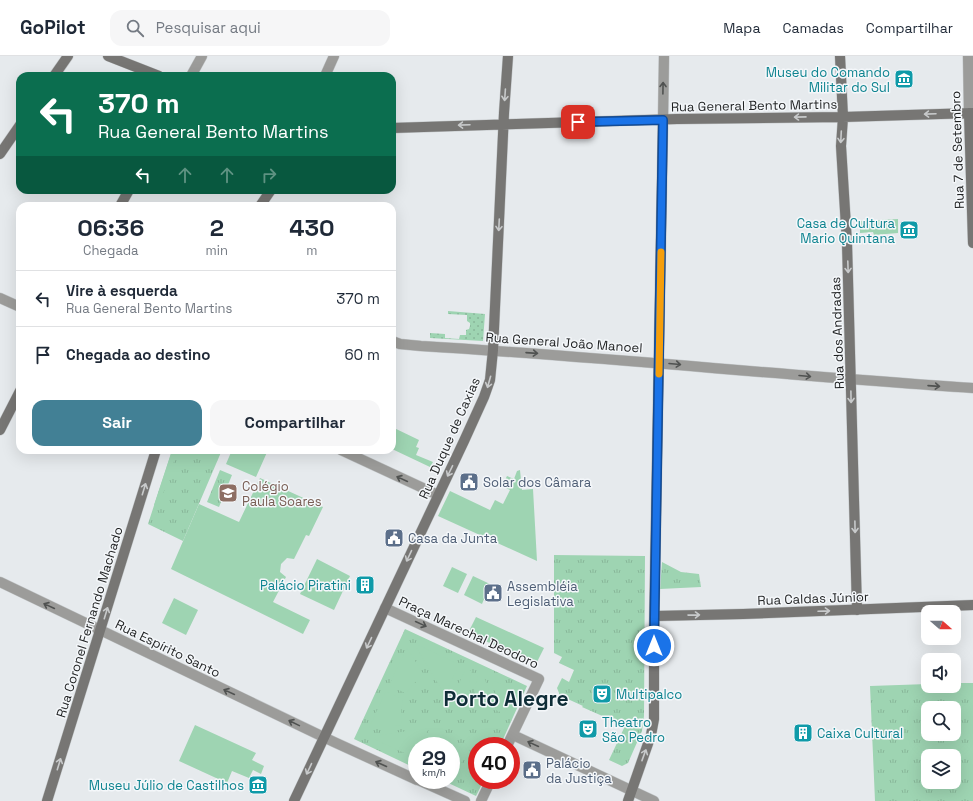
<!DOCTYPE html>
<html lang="pt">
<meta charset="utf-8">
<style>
:root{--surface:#fff;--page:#f6f6f7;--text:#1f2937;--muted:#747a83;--line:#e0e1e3;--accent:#428095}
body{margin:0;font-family:"Space Grotesk",sans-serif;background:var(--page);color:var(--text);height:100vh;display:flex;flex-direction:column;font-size:15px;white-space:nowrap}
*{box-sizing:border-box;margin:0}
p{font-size:13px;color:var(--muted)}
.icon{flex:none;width:22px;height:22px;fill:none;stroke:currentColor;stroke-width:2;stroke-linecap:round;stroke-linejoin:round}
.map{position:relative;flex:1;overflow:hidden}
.side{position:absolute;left:16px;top:146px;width:380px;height:252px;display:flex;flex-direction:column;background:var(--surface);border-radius:12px;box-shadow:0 4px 16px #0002}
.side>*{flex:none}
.top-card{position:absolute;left:16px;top:16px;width:380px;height:122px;border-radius:12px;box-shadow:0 4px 16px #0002;background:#0b6e4f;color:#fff;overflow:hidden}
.needle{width:26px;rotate:110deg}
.controls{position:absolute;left:921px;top:549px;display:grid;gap:8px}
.controls a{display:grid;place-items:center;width:40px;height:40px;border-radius:8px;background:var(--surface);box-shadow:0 4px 16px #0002;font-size:20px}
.speed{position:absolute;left:408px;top:681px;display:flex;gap:8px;font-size:20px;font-weight:700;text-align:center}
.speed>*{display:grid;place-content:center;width:52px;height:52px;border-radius:50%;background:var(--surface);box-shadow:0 4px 16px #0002;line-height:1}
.speed small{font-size:10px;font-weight:400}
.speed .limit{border:6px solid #d22;background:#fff;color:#111}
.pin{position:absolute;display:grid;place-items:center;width:34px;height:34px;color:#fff;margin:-17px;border-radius:8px;box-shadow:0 2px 6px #0006}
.me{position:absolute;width:44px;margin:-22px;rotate:0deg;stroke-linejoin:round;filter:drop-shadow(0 0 3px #0008)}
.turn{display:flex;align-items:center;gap:14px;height:84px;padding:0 16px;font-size:18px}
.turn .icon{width:52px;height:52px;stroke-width:2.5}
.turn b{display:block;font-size:28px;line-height:34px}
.lanes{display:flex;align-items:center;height:38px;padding:0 16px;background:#0003;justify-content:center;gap:20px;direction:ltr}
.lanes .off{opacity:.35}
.eta{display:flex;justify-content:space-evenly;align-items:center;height:68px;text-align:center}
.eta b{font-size:24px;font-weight:800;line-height:28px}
.cta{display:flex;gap:8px;margin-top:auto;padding:8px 16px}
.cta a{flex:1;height:46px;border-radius:12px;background:var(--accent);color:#fff;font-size:16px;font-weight:800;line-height:46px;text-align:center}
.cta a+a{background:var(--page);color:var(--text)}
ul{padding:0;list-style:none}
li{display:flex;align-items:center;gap:12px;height:56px;padding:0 16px;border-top:1px solid var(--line)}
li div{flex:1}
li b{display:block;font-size:15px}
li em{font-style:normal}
header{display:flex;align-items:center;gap:24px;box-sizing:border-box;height:56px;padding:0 20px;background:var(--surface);border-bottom:1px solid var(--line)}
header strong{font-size:19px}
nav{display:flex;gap:22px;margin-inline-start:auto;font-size:14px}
.search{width:280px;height:36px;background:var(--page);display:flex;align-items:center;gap:10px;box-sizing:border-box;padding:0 14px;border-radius:12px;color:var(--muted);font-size:15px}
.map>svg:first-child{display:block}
.grass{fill:url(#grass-dots)}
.park{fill:url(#park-tufts);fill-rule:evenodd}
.garden{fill:#9ed4b2}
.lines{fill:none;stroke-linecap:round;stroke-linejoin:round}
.street-casing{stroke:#c2c6c8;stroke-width:11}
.secondary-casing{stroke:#c2c6c8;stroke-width:11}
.street{stroke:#9c9c9a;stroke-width:10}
.secondary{stroke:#777674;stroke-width:10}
.oneway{stroke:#505251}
.oneway2{stroke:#c8cacb}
.route-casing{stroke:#114b97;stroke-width:10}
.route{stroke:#1a73e8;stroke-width:7}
.slow{stroke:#f59e0b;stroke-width:7}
.labels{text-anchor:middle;stroke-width:3;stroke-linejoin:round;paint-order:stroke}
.culture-label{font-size:13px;fill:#0d838f;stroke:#f4f7fa;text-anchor:end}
.street-label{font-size:13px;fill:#1e2021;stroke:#f4f7fa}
.service-label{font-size:13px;fill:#4e5e75;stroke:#f4f7fa;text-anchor:start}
.education-label{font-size:13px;fill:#785e54;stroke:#f4f7fa;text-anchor:start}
.town-label{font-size:21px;font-weight:bold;fill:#0f2d37;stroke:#f4f7fa}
</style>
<header>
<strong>GoPilot</strong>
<div class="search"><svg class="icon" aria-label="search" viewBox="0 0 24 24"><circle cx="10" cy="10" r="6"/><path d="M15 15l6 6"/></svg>Pesquisar aqui</div>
<nav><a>Mapa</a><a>Camadas</a><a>Compartilhar</a></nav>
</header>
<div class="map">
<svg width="973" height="745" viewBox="0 0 973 745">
<defs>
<pattern id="grass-dots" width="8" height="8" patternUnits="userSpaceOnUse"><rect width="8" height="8" fill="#9ed4b2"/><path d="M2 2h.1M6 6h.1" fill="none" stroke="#88b699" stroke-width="1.8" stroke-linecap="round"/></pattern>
<pattern id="park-tufts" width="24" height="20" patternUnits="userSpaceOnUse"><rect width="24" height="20" fill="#9ed4b2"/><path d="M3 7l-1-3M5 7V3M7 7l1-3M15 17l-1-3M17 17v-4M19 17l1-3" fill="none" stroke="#88b699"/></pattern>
</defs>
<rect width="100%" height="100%" fill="#e6eaed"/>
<!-- grass -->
<path class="grass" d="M448,255L485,258L483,285L430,282V277L445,278V282L459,283L460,279H466V274L469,273L470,270V267L467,265V259L448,258Z"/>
<!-- park -->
<path class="park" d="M172,394H222L183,485L148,468Z
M220,414L232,419L219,451L207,446Z
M554,499L645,500L644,660L642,675L628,707L622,710L609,704L625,670L582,651L583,650L559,639V637L557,632L562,622L569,626L574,614L559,607L562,601L554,597Z
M662,506L681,516L699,518L701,531L660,533Z
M405,573L527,630L500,690H477V724H484L476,740L442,724H451V690H417V713L354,683Z
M954,627H973V745H875L870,630L928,628V630H954ZM928,652H954V678H928ZM928,700H954V726H928Z"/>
<!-- garden -->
<path class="garden" d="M898,163V177L874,179L873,176L860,177V165Z
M392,371L419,384L416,391L419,392L416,399L433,406L430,411L392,393Z
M232,394H268L256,421L226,408Z
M171,398L176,399L159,450L154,449Z
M520,414L522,434L533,433L537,505L438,460L450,435L490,454L495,444L503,448L510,434L502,430L507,420L514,423L517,415Z
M260,422L323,451L309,480L306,479L294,503L287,502L281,508L280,516L286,521L273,546L310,564L303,578L171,513L199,448L239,466Z
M317,503L350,520L334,554L300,538Z
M452,511L467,518L458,537L443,530Z
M473,520L490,528L482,548L464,539Z
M174,542L198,554L186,579L162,567Z
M476,561L544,592L536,608L468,577Z
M418,589L458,608V611L446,636H443L416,591Z
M407,592L424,619V621L414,627L407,636L405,637L391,630L390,627Z
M467,613L472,615L469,627V639L467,641L458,637L457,632L465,614Z
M480,619L484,621L491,640V649L489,651C472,643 473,637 478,620Z
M494,625L513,633L514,636L505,656L502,657L496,654V639L492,627Z
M388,636L402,643L403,644L401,655L402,667L401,669L371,674L369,672L385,637Z
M195,669L256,697L252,704L264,710L261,718L253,714L249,722L232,715L227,727L179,705Z
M427,672L428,674L421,690H417L416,701H413L374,683V680Z
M454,694L466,699L467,700L461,707L451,710V695Z
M474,701L477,703V716L472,726L469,727L451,718V715L464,712Z"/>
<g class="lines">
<!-- street casing -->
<g class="street-casing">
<path id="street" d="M968,0L969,57
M191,20L202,0
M325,20L334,0
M663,64L664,0
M0,242L20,251
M392,285L400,288L421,290C605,301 789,320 973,332
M341,394L438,439
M0,526L334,686L417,724
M385,552L539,623L507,690
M513,679L654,745
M418,724L465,745
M481,745L491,724"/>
</g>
<!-- secondary casing -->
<g class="secondary-casing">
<path id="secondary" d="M108,0L159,20
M840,0L843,61L841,90L847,187L857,554
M54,20L68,0
M969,57L973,187
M392,72L677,63L843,61L973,57
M0,98L20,69
M120,150L129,134
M260,150L271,134
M0,374L20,335
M655,560L743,558L973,549
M47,745L156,394
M294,745L464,385L484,341L490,324L493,294L504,57L508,0
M628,745L651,679L654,663V574L663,64"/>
</g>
<!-- street -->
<use href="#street" class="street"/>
<!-- secondary -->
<use href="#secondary" class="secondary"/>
</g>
<!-- one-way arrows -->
<defs><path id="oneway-shaft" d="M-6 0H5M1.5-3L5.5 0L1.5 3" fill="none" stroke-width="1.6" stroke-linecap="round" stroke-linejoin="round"/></defs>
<g class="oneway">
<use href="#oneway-shaft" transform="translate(663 32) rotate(-89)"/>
<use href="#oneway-shaft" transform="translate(532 297) rotate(4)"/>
<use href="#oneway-shaft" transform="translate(675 308) rotate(5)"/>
<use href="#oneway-shaft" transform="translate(805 320) rotate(5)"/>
<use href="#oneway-shaft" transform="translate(934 330) rotate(4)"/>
<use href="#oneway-shaft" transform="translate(402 423) rotate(-155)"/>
<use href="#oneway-shaft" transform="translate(49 550) rotate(-155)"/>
<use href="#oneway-shaft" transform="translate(421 568) rotate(25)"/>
<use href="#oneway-shaft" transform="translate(229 636) rotate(-155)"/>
<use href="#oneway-shaft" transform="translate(294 667) rotate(-154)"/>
<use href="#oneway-shaft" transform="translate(533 688) rotate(-155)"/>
<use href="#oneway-shaft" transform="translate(381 708) rotate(-156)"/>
</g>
<g class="oneway2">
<use href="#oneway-shaft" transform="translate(505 39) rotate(94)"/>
<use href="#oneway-shaft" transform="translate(930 58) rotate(178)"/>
<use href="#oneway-shaft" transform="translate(800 61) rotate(179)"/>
<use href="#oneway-shaft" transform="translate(464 69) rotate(178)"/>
<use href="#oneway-shaft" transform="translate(841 81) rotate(93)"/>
<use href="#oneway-shaft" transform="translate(499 169) rotate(93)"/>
<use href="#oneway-shaft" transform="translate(848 211) rotate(88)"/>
<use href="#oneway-shaft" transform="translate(489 326) rotate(106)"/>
<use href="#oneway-shaft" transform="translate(851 341) rotate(89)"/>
<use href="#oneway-shaft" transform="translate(450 415) rotate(116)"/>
<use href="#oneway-shaft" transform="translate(144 433) rotate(-73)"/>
<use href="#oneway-shaft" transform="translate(855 471) rotate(89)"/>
<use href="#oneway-shaft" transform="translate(409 500) rotate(115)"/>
<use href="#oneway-shaft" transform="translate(824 555) rotate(-2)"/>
<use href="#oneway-shaft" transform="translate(106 557) rotate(-73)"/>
<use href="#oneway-shaft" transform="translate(694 559) rotate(-1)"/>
<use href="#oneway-shaft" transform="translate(369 587) rotate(115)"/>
<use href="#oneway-shaft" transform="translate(644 699) rotate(-70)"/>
<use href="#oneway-shaft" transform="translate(59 708) rotate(-73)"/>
<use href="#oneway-shaft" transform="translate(309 713) rotate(115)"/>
</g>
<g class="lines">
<!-- route casing -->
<g class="route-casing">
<path id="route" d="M578,66L663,64L654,590"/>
</g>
<!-- route -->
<use href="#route" class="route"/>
<!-- slow -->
<path class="slow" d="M659,318L661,196"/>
</g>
<!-- icons -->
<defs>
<g id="museum-square" transform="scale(1)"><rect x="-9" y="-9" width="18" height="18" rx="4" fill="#0f9aa8" stroke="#f4f7fa"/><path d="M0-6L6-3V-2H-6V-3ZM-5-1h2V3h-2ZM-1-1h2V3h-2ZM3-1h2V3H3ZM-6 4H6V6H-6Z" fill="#fff"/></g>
<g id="civic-square" transform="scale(1)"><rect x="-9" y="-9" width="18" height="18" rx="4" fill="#5c6f8a" stroke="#f4f7fa"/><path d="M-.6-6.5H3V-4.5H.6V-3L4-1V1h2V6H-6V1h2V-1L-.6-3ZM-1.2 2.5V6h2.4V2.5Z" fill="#fff"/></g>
<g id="school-square" transform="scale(1)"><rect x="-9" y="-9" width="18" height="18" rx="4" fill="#8d6e63" stroke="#f4f7fa"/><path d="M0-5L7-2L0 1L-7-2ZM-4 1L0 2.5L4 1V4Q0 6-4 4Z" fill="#fff"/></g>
<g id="building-square" transform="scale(1)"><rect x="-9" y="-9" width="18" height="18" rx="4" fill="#0f9aa8" stroke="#f4f7fa"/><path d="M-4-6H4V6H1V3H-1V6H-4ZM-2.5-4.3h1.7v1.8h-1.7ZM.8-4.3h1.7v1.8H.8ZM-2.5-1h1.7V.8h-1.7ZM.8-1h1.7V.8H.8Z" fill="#fff"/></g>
<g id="theatre-square" transform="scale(1)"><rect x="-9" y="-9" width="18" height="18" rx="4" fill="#0f9aa8" stroke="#f4f7fa"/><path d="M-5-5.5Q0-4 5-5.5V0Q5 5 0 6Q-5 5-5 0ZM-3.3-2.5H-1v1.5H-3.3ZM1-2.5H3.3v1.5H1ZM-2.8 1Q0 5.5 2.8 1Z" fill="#fff"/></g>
</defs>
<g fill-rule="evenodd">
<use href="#museum-square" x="904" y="23"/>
<use href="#museum-square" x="909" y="174"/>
<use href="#civic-square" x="469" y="426"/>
<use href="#school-square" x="228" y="437"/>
<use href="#civic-square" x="394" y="482"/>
<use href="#building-square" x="365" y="529"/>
<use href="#civic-square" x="493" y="537"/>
<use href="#theatre-square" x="602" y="638"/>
<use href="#theatre-square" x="588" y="673"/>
<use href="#building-square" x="803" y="677"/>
<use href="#civic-square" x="532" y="714"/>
<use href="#museum-square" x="258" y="729"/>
</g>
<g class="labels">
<!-- culture labels -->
<g class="culture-label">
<text x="890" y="21">Museu do Comando<tspan x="890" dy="15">Militar do Sul</tspan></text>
<text x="895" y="172">Casa de Cultura<tspan x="895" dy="15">Mario Quintana</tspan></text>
<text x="351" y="534">Palácio Piratini</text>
<text x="616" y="643" text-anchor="start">Multipalco</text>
<text x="602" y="671" text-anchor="start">Theatro<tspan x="602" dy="15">São Pedro</tspan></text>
<text x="817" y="682" text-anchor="start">Caixa Cultural</text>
<text x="244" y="734">Museu Júlio de Castilhos</text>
</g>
<!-- street labels -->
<g class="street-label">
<text transform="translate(754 49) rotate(-1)" y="5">Rua General Bento Martins</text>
<text transform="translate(957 94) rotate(-92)" y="5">Rua 7 de Setembro</text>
<text transform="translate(837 277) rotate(-92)" y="5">Rua dos Andradas</text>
<text transform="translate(564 286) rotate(4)" y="5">Rua General João Manoel</text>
<text transform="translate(449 382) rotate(-66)" y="5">Rua Duque de Caxias</text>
<text transform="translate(813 542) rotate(-2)" y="5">Rua Caldas Júnior</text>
<text transform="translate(89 566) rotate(-73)" y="5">Rua Coronel Fernando Machado</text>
<text transform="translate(469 576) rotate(25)" y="5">Praça Marechal Deodoro</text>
<text transform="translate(168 592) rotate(26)" y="5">Rua Espírito Santo</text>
</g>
<!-- service labels -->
<g class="service-label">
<text x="483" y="431">Solar dos Câmara</text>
<text x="408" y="487">Casa da Junta</text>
<text x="507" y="535">Assembléia<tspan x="507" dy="15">Legislativa</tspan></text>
<text x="546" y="712">Palácio<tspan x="546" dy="15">da Justiça</tspan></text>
</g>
<!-- education labels -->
<g class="education-label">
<text x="242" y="435">Colégio<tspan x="242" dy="15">Paula Soares</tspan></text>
</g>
<!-- town labels -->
<g class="town-label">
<text x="506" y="650">Porto Alegre</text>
</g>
</g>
</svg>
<div class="controls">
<a><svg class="needle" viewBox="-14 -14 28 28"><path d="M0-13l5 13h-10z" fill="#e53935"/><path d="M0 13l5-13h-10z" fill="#747a83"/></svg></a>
<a><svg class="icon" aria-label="sound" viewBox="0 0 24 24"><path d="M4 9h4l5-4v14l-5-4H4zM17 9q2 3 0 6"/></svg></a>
<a><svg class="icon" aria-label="search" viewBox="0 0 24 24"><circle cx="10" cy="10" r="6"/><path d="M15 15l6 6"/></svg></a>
<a><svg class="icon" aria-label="layers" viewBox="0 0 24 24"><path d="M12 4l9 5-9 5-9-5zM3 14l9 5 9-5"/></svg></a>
</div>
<div class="speed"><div>29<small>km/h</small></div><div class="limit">40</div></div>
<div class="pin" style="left:578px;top:66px;background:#d93025"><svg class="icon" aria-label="arrive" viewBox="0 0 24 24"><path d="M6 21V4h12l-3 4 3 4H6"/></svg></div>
<svg class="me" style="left:654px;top:590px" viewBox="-20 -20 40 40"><circle r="17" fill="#1a73e8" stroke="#fff" stroke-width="3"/><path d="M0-11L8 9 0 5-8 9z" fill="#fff"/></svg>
<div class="top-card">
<div class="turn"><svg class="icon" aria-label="left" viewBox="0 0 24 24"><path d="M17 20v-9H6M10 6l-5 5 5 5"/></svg><div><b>370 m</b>Rua General Bento Martins</div></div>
<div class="lanes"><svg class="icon" aria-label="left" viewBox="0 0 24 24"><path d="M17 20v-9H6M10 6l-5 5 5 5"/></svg><svg class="icon off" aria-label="ahead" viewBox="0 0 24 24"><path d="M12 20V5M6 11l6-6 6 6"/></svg><svg class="icon off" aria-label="ahead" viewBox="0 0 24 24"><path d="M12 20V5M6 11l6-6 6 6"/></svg><svg class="icon off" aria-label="right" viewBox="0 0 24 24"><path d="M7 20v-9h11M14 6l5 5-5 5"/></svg></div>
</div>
<section class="side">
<div class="eta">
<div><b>06:36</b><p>Chegada</p></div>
<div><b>2</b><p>min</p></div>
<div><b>430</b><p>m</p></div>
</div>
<ul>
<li><svg class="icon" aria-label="left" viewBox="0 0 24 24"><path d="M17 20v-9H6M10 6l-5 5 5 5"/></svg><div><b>Vire à esquerda</b><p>Rua General Bento Martins</p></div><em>370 m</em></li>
<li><svg class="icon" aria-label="arrive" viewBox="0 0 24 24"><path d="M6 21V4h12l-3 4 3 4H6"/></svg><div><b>Chegada ao destino</b></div><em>60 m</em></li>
</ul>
<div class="cta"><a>Sair</a><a>Compartilhar</a></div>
</section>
</div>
